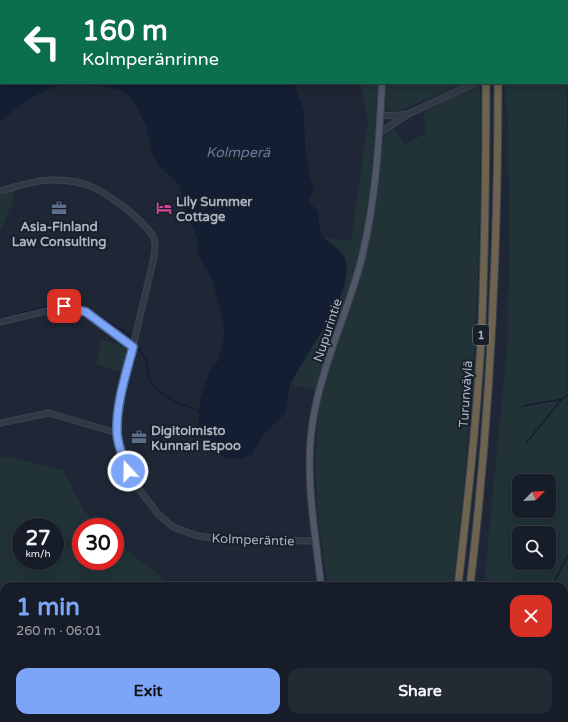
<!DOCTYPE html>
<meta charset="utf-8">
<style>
:root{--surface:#171d28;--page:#242a34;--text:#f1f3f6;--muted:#9ea2a8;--line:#363b45;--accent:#7ca5f8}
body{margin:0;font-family:"Varela Round",sans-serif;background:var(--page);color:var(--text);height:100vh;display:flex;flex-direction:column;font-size:15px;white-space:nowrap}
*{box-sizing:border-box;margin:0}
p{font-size:13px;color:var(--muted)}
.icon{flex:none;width:22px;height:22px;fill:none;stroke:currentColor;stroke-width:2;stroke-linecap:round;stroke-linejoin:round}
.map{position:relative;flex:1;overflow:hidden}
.details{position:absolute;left:0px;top:582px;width:568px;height:140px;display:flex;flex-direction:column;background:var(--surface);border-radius:12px 12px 0 0;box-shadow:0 2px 10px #0003,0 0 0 1px var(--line)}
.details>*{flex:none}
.top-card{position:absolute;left:0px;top:0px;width:568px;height:84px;box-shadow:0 2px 10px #0003,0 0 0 1px var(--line);background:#0b6e4f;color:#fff;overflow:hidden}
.needle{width:26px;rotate:66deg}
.controls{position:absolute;left:512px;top:474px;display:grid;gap:8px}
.controls a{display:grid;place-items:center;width:44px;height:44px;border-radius:8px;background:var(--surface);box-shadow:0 2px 10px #0003,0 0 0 1px var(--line);font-size:20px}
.speed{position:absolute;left:12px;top:518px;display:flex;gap:8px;font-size:20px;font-weight:700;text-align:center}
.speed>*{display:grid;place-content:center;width:52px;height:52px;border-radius:50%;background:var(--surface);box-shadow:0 2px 10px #0003,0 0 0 1px var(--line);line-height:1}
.speed small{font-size:10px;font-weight:400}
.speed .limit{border:6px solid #d22;background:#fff;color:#111}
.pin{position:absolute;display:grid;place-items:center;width:34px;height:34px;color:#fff;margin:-17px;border-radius:8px;box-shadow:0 2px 6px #0006}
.me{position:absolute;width:44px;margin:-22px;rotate:339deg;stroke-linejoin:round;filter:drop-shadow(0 0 3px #0008)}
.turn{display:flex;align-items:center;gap:14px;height:84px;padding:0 16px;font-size:18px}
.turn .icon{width:52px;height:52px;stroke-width:2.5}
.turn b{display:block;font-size:28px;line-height:34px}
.round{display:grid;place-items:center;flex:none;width:42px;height:42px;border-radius:12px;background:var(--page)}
.overview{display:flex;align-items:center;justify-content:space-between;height:68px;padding:0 16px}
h1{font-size:24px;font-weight:700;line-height:30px;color:var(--accent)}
.action{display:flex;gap:8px;margin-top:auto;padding:8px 16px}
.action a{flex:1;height:46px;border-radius:12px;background:var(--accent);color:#111;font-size:16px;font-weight:700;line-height:46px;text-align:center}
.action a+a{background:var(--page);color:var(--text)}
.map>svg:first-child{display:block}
.green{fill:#213337;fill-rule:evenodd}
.water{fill:#131e33}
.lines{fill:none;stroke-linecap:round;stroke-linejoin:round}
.stream{stroke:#131e33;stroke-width:1.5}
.minor-casing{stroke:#3c4350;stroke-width:7}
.major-casing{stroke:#3c4350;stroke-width:8}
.highway-casing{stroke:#3a414e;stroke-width:9}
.minor{stroke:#323946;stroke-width:5}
.major{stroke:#505867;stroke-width:6}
.highway{stroke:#6d634f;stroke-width:7}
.route-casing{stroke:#516ba1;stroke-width:10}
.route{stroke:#7ca5f8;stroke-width:7}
.labels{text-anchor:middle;stroke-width:4;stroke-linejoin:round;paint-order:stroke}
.shield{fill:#181f2b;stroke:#808796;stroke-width:1}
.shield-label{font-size:12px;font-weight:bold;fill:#acb4c4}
.poi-label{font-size:13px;font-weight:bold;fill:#acb4c4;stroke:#181f2b;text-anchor:start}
.street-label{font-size:13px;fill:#acb4c4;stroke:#181f2b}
.water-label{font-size:14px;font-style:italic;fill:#647ba3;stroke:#181f2b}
</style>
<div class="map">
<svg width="568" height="722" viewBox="0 0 568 722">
<rect width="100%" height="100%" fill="#1f2736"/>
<!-- green -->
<path class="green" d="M502,0H568V40L567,1Z
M567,47L568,722H469V718H564V586H484L508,337L509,241L508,122L504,83H567ZM519,481H549V511H519ZM519,533H549V563H519Z
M361,83H378C374,136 373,191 361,243C350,294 329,342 315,391L290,384L319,334L329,243L324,238L351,241L368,122Z
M386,83H466L393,113L386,109Z
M480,83C483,252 473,419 453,586H328L319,530L315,468L318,414L328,371L362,264L370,233L382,141L392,127L405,145L425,133L424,112Z
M14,189L12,204L0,231V193Z
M102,340L119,344L126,348L125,353L129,354L124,373L96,364Z
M10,457L63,470L84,511L101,527H81V561H115V541L173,586H4V718H331V721L0,722V458ZM21,527H55V561H21Z
M338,718H436V722H338Z"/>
<!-- water -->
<path class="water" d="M26,0H226L26,1Z
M1,41V83H69C43,87 21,105 0,121Z
M77,83H294L304,111L305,146L309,174L314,187L309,201L318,212L319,227L324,238L340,251L345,258L347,271L344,288L336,307L290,384L286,409L283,416L264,434L252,454L240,459L225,458L216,453L205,445L198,432L200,398L210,370L218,361L224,336L223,321L212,278L199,258L197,237L187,215L179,185L159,166L152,153L146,125L130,96L118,89Z"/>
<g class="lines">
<!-- stream -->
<path class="stream" d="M0,194L12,190
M91,311L129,335L131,342
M17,314L72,300L83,307
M0,319L9,316
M137,347L147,360L148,378L160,392L174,401L201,412
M523,406L562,399L568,395
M526,443L562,399
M552,586L568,555
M0,628L4,630
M0,660L4,658
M524,720L525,718
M477,722L478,718"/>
<!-- minor casing -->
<g class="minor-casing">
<path id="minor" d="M567,44L568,43
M379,115L396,116L405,114
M378,134L408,114L475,83
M0,191C16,187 34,180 51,180C62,180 74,181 85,184C103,190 146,220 154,239C156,244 155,251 154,257L119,406L117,433L121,452L134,483L159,515L173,527L198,536L225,540L316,541
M0,322L64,307L86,312L133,347
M0,423L49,413L117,433"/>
</g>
<!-- major casing -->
<g class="major-casing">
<path id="major" d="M383,0V1
M321,586C316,537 306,485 311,435C317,378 342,326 358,272C375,211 379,146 382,83
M335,718V722"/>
</g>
<!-- highway casing -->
<g class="highway-casing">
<path id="highway" d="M484,0V1
M496,0V1
M458,586C468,498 478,410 482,321C485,242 486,163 486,83
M470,586C490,419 498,251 498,83
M441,722L442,718
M452,722L453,718"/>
</g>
<!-- minor -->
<use href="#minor" class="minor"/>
<!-- major -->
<use href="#major" class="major"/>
<!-- highway -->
<use href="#highway" class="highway"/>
</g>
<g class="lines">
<!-- route casing -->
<g class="route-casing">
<path id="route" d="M64,306L86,312L133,347C126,374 116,404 117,432C117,445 124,459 128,471"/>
</g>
<!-- route -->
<use href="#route" class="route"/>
</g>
<!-- icons -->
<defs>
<g id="office-bare" transform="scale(1.2)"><path d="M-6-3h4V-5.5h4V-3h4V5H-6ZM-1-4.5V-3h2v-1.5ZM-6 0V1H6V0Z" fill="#5c6f8a" stroke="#181f2b" stroke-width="2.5" paint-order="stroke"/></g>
<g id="hotel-bare" transform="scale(1.2)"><path d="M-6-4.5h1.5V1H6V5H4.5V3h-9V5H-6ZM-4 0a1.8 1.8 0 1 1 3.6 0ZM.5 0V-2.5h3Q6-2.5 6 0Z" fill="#d1479c" stroke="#181f2b" stroke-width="2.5" paint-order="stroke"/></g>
</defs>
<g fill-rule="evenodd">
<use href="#office-bare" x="59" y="208"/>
<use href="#hotel-bare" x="164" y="208"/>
<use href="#office-bare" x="139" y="437"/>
</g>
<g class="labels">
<!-- shield labels -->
<rect class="shield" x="473" y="325" width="16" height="20" rx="3"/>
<g class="shield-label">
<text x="481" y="339">1</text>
</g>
<!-- poi labels -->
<g class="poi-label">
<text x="176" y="206">Lily Summer<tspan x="176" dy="15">Cottage</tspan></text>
<text x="59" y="231" text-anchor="middle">Asia-Finland<tspan x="59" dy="15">Law Consulting</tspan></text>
<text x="151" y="435">Digitoimisto<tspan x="151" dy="15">Kunnari Espoo</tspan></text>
</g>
<!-- street labels -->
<g class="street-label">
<text transform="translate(327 330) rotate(-72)" y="5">Nupurintie</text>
<text transform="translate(465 394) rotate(-86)" y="5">Turunväylä</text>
<text transform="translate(253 539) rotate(2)" y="5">Kolmperäntie</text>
</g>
<!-- water labels -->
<g class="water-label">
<text x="238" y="157">Kolmperä</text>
</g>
</g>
</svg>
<div class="controls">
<a><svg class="needle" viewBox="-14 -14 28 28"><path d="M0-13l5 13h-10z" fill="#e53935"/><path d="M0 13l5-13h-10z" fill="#9ea2a8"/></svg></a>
<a><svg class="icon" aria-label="search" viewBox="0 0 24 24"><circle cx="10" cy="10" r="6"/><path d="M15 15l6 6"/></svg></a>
</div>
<div class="speed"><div>27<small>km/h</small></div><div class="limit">30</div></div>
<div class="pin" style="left:64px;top:306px;background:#d93025"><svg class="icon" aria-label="arrive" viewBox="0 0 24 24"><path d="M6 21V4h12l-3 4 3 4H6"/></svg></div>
<svg class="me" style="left:128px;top:471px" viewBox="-20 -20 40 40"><circle r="17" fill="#7ca5f8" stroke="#fff" stroke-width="3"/><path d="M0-11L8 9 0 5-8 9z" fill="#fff"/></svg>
<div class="top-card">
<div class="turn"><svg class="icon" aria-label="left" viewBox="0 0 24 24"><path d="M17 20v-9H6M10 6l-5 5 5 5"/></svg><div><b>160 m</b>Kolmperänrinne</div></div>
</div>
<section class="details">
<div class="overview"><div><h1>1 min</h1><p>260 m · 06:01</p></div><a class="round" style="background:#d93025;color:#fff"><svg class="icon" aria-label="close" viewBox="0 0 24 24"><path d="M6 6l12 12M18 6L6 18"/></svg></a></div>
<div class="action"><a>Exit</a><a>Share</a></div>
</section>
</div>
